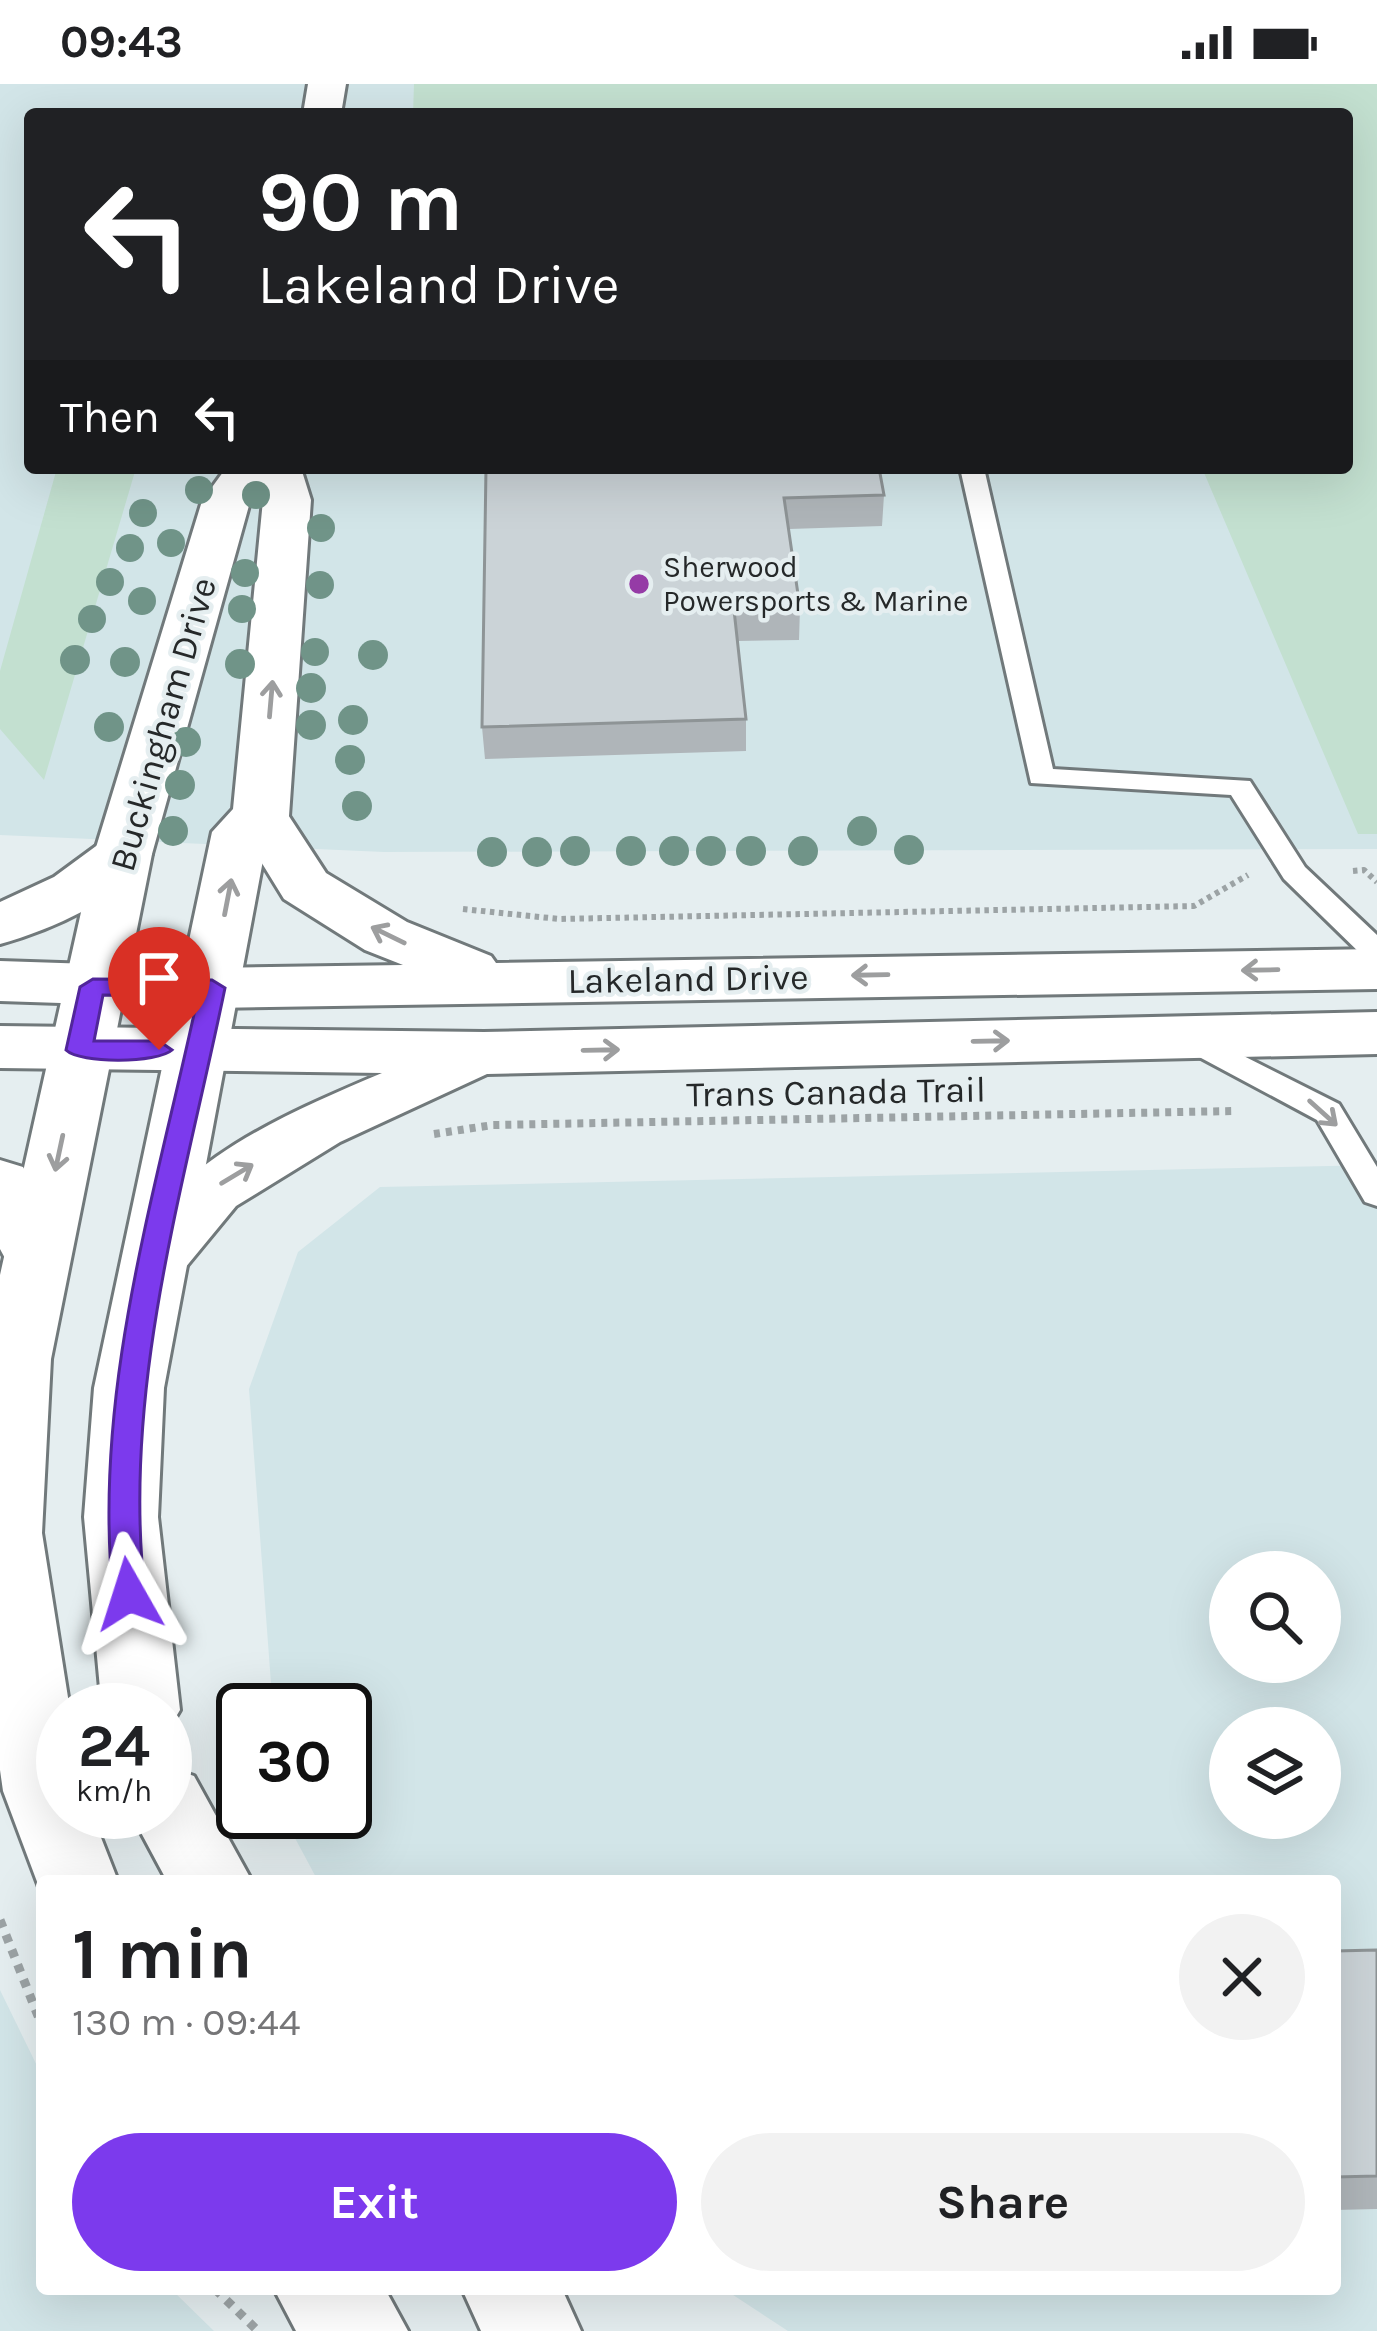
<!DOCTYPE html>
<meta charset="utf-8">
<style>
:root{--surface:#fff;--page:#f2f2f2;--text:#202124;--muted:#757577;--accent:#7c3aed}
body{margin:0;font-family:Karla,sans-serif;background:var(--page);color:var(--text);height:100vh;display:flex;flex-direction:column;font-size:45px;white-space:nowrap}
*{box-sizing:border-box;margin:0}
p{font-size:39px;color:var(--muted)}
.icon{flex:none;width:66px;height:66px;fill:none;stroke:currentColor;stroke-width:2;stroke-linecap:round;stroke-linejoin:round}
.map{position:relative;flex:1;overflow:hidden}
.panel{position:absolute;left:36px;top:1791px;width:1305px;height:420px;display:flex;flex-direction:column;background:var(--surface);border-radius:12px;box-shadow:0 12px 48px #0002}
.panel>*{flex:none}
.top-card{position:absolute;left:24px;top:24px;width:1329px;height:366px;border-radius:12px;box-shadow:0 12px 48px #0002;background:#202124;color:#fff;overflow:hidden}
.tools{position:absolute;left:1209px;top:1467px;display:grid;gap:24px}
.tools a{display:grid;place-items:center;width:132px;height:132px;border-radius:50%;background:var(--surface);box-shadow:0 12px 48px #0002;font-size:60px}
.speed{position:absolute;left:36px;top:1599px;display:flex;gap:24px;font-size:60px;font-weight:700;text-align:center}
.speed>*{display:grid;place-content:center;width:156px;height:156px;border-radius:50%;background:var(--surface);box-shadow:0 12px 48px #0002;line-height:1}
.speed small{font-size:30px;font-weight:400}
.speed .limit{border:6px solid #111;border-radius:18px;background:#fff;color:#111}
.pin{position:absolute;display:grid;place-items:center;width:102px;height:102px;color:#fff;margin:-123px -51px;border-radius:50% 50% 50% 0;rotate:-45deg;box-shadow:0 0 12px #0007}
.pin .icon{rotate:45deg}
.me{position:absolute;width:132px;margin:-66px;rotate:354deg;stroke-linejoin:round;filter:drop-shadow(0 0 9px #0008)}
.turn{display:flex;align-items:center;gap:42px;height:252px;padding:0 36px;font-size:54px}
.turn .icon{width:156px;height:156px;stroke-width:2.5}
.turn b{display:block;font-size:84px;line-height:102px}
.then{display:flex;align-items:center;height:114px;padding:0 36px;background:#0003;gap:24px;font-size:45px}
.round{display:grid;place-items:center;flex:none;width:126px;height:126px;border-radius:63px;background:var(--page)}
.head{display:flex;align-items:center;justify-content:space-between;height:204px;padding:0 36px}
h1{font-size:72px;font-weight:700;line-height:90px}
.cta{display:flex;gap:24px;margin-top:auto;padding:24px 36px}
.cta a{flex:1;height:138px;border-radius:72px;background:var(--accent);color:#fff;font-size:48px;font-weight:700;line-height:138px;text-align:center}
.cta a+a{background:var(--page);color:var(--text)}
.status{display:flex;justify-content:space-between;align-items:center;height:84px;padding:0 60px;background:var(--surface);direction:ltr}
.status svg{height:33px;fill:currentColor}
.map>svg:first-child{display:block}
.built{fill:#d2e5e8;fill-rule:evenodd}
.green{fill:#c3e0d0}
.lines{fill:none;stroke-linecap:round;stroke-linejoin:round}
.lane-casing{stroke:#71797b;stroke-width:6}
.street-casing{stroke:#71797b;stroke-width:6}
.secondary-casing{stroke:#71797b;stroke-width:6}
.path-far2{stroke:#9ca3a5;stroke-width:6;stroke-dasharray:4.5 4.5;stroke-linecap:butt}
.path-far1{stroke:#9ca3a5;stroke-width:8;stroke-dasharray:6 6;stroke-linecap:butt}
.path{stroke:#9ca3a5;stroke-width:9;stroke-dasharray:8 8;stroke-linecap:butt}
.lane{fill:#fff;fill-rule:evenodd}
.street{fill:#fff;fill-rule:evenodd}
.secondary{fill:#fff;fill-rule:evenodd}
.tree{fill:#709488}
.wall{fill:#afb5b9}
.building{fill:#cbd3d7;stroke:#8e9496;stroke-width:3}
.oneway{stroke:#9d9e9f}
.route{fill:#7c3aed;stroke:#51269a;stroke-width:3}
.poi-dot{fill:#953ba6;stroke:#e5eef0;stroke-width:4.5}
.labels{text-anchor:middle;stroke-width:9;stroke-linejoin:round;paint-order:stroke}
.far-poi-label{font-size:30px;fill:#252829;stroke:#e5eef0;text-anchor:start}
.street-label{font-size:36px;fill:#252829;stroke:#e5eef0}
</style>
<div class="status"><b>09:43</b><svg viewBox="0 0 49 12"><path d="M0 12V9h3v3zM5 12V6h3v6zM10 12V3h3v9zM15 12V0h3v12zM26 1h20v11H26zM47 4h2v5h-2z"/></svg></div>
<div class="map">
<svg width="1377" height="2247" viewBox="0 0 1377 2247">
<rect width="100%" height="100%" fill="#e5eef0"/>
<!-- built -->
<path class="built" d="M0,0H1377V765L384,768L0,751ZM30,30H1347V384H30Z
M1377,1081V2247H788L724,2205H1335V1797H318L281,1728H345V1626H273L249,1305L298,1168L380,1103ZM1230,1488H1320V1578H1230ZM1230,1644H1320V1734H1230Z
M0,1906L42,1992V2205H171L214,2247H0Z"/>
<!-- green -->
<path class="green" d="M414,0H1377V750H1358L1202,384H1347V30H413Z
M57,384H136L44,696L0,645V587Z"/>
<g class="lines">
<!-- lane casing -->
<g class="lane-casing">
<path id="lane" d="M960,384H984L1053,685L1250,697L1305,783L1377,851V878L1366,875L1284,795L1231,711L1031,699Z
M1186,943L1339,1020L1377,1083V1122L1365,1118L1317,1036L1175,960L1171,953L1175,946Z"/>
</g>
<!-- street casing -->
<g class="street-casing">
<path id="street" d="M308,0H346L341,30H303Z
M226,384H301L311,416L289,732L267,755L164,1304L158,1433L180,1626L165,1651V1626H102L84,1433L94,1304L212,748L233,725L263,416L259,405L250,418L152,770L51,1275L42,1449L70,1626H63V1728H91L118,1797H42V1811L3,1707L0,1686V1191L94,770L202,417Z
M165,1682L194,1692L252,1797H167L130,1728H165Z
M274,2205H385L408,2247H296Z
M462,2205H562L581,2247H481Z"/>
</g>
<!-- secondary casing -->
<g class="secondary-casing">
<path id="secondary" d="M261,715L281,720L326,789L407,838L491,872L496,879L1377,865V905L212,924L0,917V877L212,884L403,881L365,866L284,815L233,732L241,720Z
M123,752L143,757L152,770C122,815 51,846 0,860V818L54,793L103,757Z
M1377,928V970L487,990L340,1058L236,1122L180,1190L156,1198L132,1190L122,1173C178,1075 283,1031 382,989L0,984V942L484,948Z
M0,1076L23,1083L71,1172L61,1189L37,1197L13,1189L0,1165Z"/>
</g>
<!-- path-far2 -->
<path class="path-far2" d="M1353,787L1364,786L1377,798
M463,825L559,835L1194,822L1248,791"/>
<!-- path-far1 -->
<path class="path-far1" d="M434,1050L493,1041L1234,1027"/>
<!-- path -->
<path class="path" d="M0,1836L42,1942
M215,2205L258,2247"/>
<!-- lane -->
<use href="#lane" class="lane"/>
<!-- street -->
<use href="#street" class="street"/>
<!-- secondary -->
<use href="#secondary" class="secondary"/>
</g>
<!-- trees -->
<g class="tree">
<circle cx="199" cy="406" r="14"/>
<circle cx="256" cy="411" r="14"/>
<circle cx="143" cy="429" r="14"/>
<circle cx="321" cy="444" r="14"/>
<circle cx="171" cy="459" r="14"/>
<circle cx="130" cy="464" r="14"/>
<circle cx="245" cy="489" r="14"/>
<circle cx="110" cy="498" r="14"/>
<circle cx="320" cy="501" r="14"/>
<circle cx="142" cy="517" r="14"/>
<circle cx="242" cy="525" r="14"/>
<circle cx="92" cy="535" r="14"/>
<circle cx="315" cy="568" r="14"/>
<circle cx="373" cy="571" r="15"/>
<circle cx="75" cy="576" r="15"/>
<circle cx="125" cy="578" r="15"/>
<circle cx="240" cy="580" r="15"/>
<circle cx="311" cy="604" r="15"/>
<circle cx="353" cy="636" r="15"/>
<circle cx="311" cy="641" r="15"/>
<circle cx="109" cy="643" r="15"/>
<circle cx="186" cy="658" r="15"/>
<circle cx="350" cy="676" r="15"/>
<circle cx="180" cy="701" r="15"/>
<circle cx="357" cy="722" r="15"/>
<circle cx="173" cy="747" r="15"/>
<circle cx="862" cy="747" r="15"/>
<circle cx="909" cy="766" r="15"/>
<circle cx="575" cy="767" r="15"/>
<circle cx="631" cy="767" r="15"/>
<circle cx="674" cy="767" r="15"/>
<circle cx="711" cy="767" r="15"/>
<circle cx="751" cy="767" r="15"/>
<circle cx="803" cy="767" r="15"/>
<circle cx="492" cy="768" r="15"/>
<circle cx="537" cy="768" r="15"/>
</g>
<!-- wall -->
<path class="wall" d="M486,384L884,411L882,442L789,445L800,524L799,556L738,557L746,635V667L485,675L482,643Z
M1377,1866V2125L1335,2126V1867Z"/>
<!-- building -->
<path class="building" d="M486,384H879L884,411L784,414L800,524L734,526L746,635L482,643Z
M1377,1866V2092L1335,2093V1867Z"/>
<!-- one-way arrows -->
<defs><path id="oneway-shaft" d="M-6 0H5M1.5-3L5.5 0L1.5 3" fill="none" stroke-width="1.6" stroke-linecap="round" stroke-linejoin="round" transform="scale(3)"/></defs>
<g class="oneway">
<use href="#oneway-shaft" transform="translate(271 615) rotate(-85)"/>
<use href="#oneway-shaft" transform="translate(228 813) rotate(-79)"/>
<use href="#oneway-shaft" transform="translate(388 851) rotate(-154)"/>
<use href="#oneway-shaft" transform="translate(1260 886) rotate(179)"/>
<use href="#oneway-shaft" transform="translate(870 891) rotate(179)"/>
<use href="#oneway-shaft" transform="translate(991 957) rotate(-1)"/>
<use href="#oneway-shaft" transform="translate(601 966) rotate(-1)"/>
<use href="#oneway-shaft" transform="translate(1323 1029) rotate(42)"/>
<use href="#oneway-shaft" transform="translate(59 1069) rotate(102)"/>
<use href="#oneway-shaft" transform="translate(237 1090) rotate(-31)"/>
</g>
<!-- route -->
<path class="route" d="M93,895L212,896L225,904C184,1103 121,1306 145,1510L140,1519L129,1523L118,1519L113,1510C92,1308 156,1108 198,912L103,911L94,957H159L172,966C158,979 80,980 66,966L80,903Z"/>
<!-- markers -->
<circle class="poi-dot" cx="639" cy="500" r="12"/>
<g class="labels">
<!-- far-poi labels -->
<g class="far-poi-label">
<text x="663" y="493">Sherwood<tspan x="663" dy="34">Powersports &amp; Marine</tspan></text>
</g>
<!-- street labels -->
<g class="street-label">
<text transform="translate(162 640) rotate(-74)" y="13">Buckingham Drive</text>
<text transform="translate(688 894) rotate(-1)" y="13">Lakeland Drive</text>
<text transform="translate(836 1007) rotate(-1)" y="13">Trans Canada Trail</text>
</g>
</g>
</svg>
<div class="tools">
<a><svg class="icon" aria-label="search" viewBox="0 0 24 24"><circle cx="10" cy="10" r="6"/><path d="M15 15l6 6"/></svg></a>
<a><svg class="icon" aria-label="layers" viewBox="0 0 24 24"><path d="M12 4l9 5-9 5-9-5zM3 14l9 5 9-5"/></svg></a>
</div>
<div class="speed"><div>24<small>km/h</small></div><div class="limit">30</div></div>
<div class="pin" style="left:159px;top:966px;background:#d93025"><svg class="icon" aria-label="arrive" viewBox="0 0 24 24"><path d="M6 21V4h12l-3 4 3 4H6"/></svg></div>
<svg class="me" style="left:129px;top:1510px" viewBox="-20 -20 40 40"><path d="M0-17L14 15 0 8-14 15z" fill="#7c3aed" stroke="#fff" stroke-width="4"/></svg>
<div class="top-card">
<div class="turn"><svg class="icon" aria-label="left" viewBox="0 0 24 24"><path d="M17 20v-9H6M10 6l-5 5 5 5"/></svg><div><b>90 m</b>Lakeland Drive</div></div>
<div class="then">Then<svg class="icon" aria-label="left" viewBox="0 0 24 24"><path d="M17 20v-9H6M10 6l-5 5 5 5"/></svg></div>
</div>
<section class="panel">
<div class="head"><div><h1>1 min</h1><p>130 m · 09:44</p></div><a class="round"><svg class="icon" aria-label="close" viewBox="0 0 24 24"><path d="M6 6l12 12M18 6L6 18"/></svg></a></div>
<div class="cta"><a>Exit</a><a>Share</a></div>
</section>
</div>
